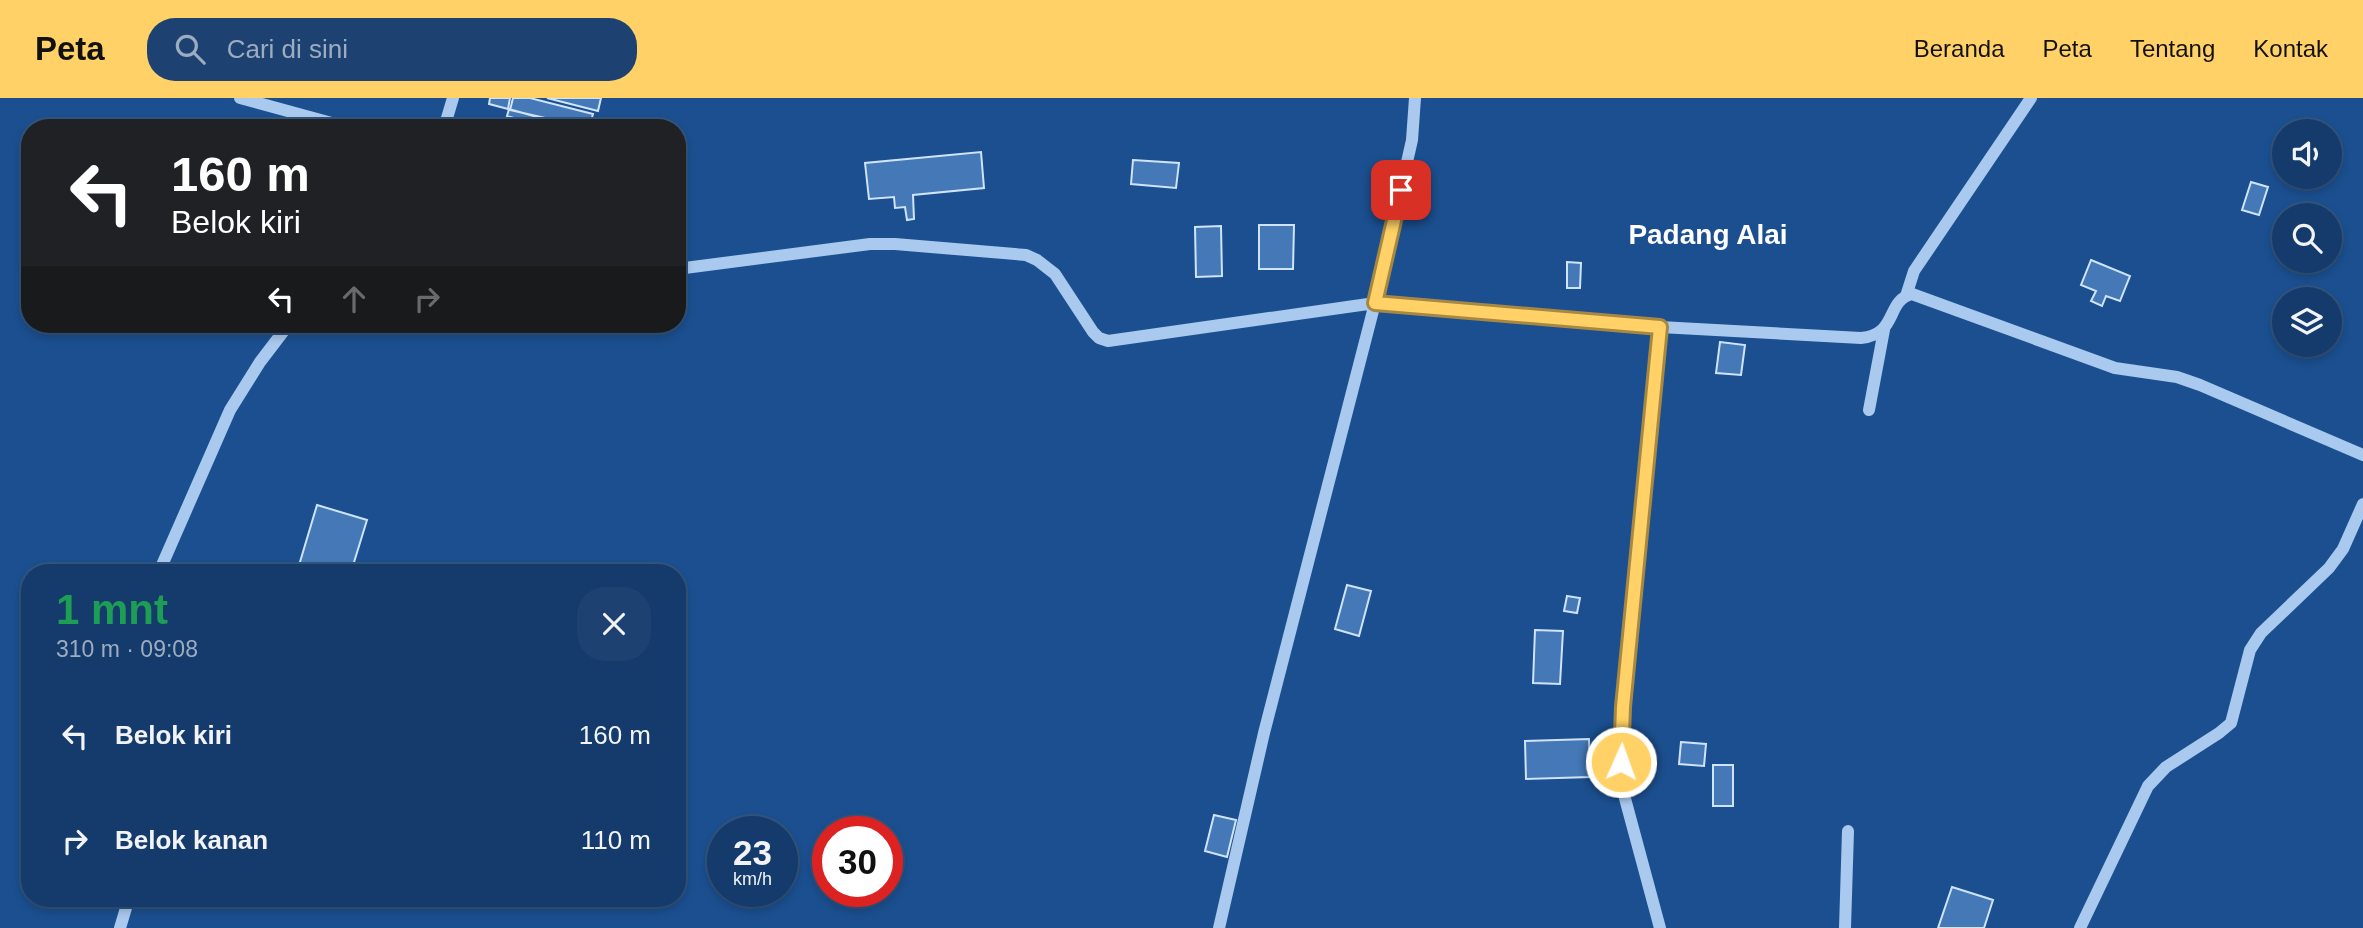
<!DOCTYPE html>
<html lang="id">
<meta charset="utf-8">
<style>
:root{--surface:#143b6b;--page:#1d4271;--text:#f1f3f6;--muted:#9dadc1;--line:#33557e;--accent:#ffd166}
body{margin:0;font-family:Helvetica,sans-serif;background:var(--page);color:var(--text);height:100vh;display:flex;flex-direction:column;font-size:26px;white-space:nowrap}
*{box-sizing:border-box;margin:0}
p{font-size:23px;color:var(--muted)}
.icon{flex:none;width:38px;height:38px;fill:none;stroke:currentColor;stroke-width:2;stroke-linecap:round;stroke-linejoin:round}
.map{position:relative;flex:1;overflow:hidden}
.sheet{position:absolute;left:21px;top:466px;width:665px;height:343px;display:flex;flex-direction:column;background:var(--surface);border-radius:28px;box-shadow:0 4px 10px #0003,0 0 0 2px var(--line)}
.sheet>*{flex:none}
.banner{position:absolute;left:21px;top:21px;width:665px;height:214px;border-radius:28px;box-shadow:0 4px 10px #0003,0 0 0 2px var(--line);background:#202124;color:#fff;overflow:hidden}
.fabs{position:absolute;left:2272px;top:21px;display:grid;gap:14px}
.fabs a{display:grid;place-items:center;width:70px;height:70px;border-radius:50%;background:var(--surface);box-shadow:0 4px 10px #0003,0 0 0 2px var(--line);font-size:35px}
.speed{position:absolute;left:707px;top:718px;display:flex;gap:14px;font-size:35px;font-weight:700;text-align:center}
.speed>*{display:grid;place-content:center;width:91px;height:91px;border-radius:50%;background:var(--surface);box-shadow:0 4px 10px #0003,0 0 0 2px var(--line);line-height:1}
.speed small{font-size:18px;font-weight:400}
.speed .limit{border:10px solid #d22;background:#fff;color:#111}
.pin{position:absolute;display:grid;place-items:center;width:60px;height:60px;color:#fff;margin:-30px;border-radius:14px;box-shadow:0 4px 10px #0006}
.me{position:absolute;width:77px;margin:-38px;rotate:2deg;stroke-linejoin:round;filter:drop-shadow(0 0 5px #0008)}
.turn{display:flex;align-items:center;gap:24px;height:147px;padding:0 35px;font-size:32px}
.turn .icon{width:91px;height:91px;stroke-width:2.5}
.turn b{display:block;font-size:49px;line-height:60px}
.lanes{display:flex;align-items:center;height:66px;padding:0 35px;background:#0003;justify-content:center;gap:35px;direction:ltr}
.lanes .off{opacity:.35}
.round{display:grid;place-items:center;flex:none;width:74px;height:74px;border-radius:28px;background:var(--page)}
.headline{display:flex;align-items:center;justify-content:space-between;height:119px;padding:0 35px}
h1{font-size:42px;font-weight:800;line-height:52px;color:#1e9e55}
ul{padding:0;list-style:none}
li{display:flex;align-items:center;gap:21px;height:105px;padding:0 35px}
li div{flex:1}
li b{display:block;font-size:26px}
li em{font-style:normal}
header{display:flex;align-items:center;gap:42px;box-sizing:border-box;height:98px;padding:0 35px;background:var(--accent);color:#111}
header strong{font-size:33px}
nav{display:flex;gap:38px;margin-inline-start:auto;font-size:24px}
.search{width:490px;height:63px;background:var(--page);display:flex;align-items:center;gap:18px;box-sizing:border-box;padding:0 24px;border-radius:28px;color:var(--muted);font-size:26px}
.map>svg:first-child{display:block}
.building{fill:#4478b7;stroke:#cfe3fa;stroke-width:2}
.lines{fill:none;stroke-linecap:round;stroke-linejoin:round}
.minor{stroke:#a9c9ee;stroke-width:12}
.route-casing{stroke:#a68842;stroke-width:18}
.route{stroke:#ffd166;stroke-width:12}
.labels{text-anchor:middle;stroke-width:5;stroke-linejoin:round;paint-order:stroke}
.quarter-label{font-size:28px;font-weight:bold;fill:#fff;stroke:#1b4f8f}
</style>
<header>
<strong>Peta</strong>
<div class="search"><svg class="icon" aria-label="search" viewBox="0 0 24 24"><circle cx="10" cy="10" r="6"/><path d="M15 15l6 6"/></svg>Cari di sini</div>
<nav><a>Beranda</a><a>Peta</a><a>Tentang</a><a>Kontak</a></nav>
</header>
<div class="map">
<svg width="2363" height="830" viewBox="0 0 2363 830">
<rect width="100%" height="100%" fill="#1b4f8f"/>
<!-- building -->
<path class="building" d="M490,0H510L508,11L489,6Z
M513,0H530L593,16L589,30L510,12Z
M547,0H601L598,13Z
M509,11L576,30H548L507,18Z
M981,54L984,90L913,97L914,121L907,122L905,109L895,110L894,99L869,101L865,65Z
M1133,62L1179,65L1176,90L1131,86Z
M2251,84L2268,89L2259,117L2242,112Z
M1259,127H1294L1293,171H1259Z
M1221,128L1222,178L1196,179L1195,129Z
M2091,162L2130,178L2120,203L2106,198L2102,208L2091,203L2096,193L2081,187Z
M1567,164L1581,165L1580,190H1567Z
M1720,244L1745,247L1741,277L1716,275Z
M317,407L367,422L351,474H297Z
M1347,487L1371,493L1359,538L1335,531Z
M1567,498L1580,500L1577,515L1564,513Z
M1535,532L1563,533L1560,586L1533,585Z
M1589,641L1590,679L1526,681L1525,643Z
M1681,644L1706,646L1704,668L1679,666Z
M1713,667H1733V708H1713Z
M1214,717L1236,722L1227,759L1205,753Z
M1952,789L1993,802L1984,830H1938Z"/>
<g class="lines">
<!-- minor -->
<path class="minor" d="M240,0L350,30
M444,30L453,0
M677,171L870,146H895L1026,157L1037,162L1055,176L1093,234L1099,240L1108,243L1375,205L1660,229L1861,240C1899,236 1885,203 1912,196L2115,270L2177,279L2200,287L2363,357
M1906,198L1914,173L2031,0
M1660,229L1624,609L1621,664L1623,693L1660,830
M1869,312L1884,232
M159,474L230,312L260,264L289,226
M120,830L129,800
M1219,830L1264,635L1375,205L1412,42L1415,0
M1845,830L1848,733
M2080,830L2148,688L2166,669L2219,635L2231,625L2250,552L2261,535L2329,470L2343,451L2363,406"/>
</g>
<g class="lines">
<!-- route casing -->
<g class="route-casing">
<path id="route" d="M1401,92L1375,205L1660,229L1623,609L1621,664"/>
</g>
<!-- route -->
<use href="#route" class="route"/>
</g>
<g class="labels">
<!-- quarter labels -->
<g class="quarter-label">
<text x="1708" y="146">Padang Alai</text>
</g>
</g>
</svg>
<div class="fabs">
<a><svg class="icon" aria-label="sound" viewBox="0 0 24 24"><path d="M4 9h4l5-4v14l-5-4H4zM17 9q2 3 0 6"/></svg></a>
<a><svg class="icon" aria-label="search" viewBox="0 0 24 24"><circle cx="10" cy="10" r="6"/><path d="M15 15l6 6"/></svg></a>
<a><svg class="icon" aria-label="layers" viewBox="0 0 24 24"><path d="M12 4l9 5-9 5-9-5zM3 14l9 5 9-5"/></svg></a>
</div>
<div class="speed"><div>23<small>km/h</small></div><div class="limit">30</div></div>
<div class="pin" style="left:1401px;top:92px;background:#d93025"><svg class="icon" aria-label="arrive" viewBox="0 0 24 24"><path d="M6 21V4h12l-3 4 3 4H6"/></svg></div>
<svg class="me" style="left:1621px;top:664px" viewBox="-20 -20 40 40"><circle r="17" fill="#ffd166" stroke="#fff" stroke-width="3"/><path d="M0-11L8 9 0 5-8 9z" fill="#fff"/></svg>
<div class="banner">
<div class="turn"><svg class="icon" aria-label="left" viewBox="0 0 24 24"><path d="M17 20v-9H6M10 6l-5 5 5 5"/></svg><div><b>160 m</b>Belok kiri</div></div>
<div class="lanes"><svg class="icon" aria-label="left" viewBox="0 0 24 24"><path d="M17 20v-9H6M10 6l-5 5 5 5"/></svg><svg class="icon off" aria-label="ahead" viewBox="0 0 24 24"><path d="M12 20V5M6 11l6-6 6 6"/></svg><svg class="icon off" aria-label="right" viewBox="0 0 24 24"><path d="M7 20v-9h11M14 6l5 5-5 5"/></svg></div>
</div>
<section class="sheet">
<div class="headline"><div><h1>1 mnt</h1><p>310 m · 09:08</p></div><a class="round"><svg class="icon" aria-label="close" viewBox="0 0 24 24"><path d="M6 6l12 12M18 6L6 18"/></svg></a></div>
<ul>
<li><svg class="icon" aria-label="left" viewBox="0 0 24 24"><path d="M17 20v-9H6M10 6l-5 5 5 5"/></svg><div><b>Belok kiri</b></div><em>160 m</em></li>
<li><svg class="icon" aria-label="right" viewBox="0 0 24 24"><path d="M7 20v-9h11M14 6l5 5-5 5"/></svg><div><b>Belok kanan</b></div><em>110 m</em></li>
</ul>
</section>
</div>
